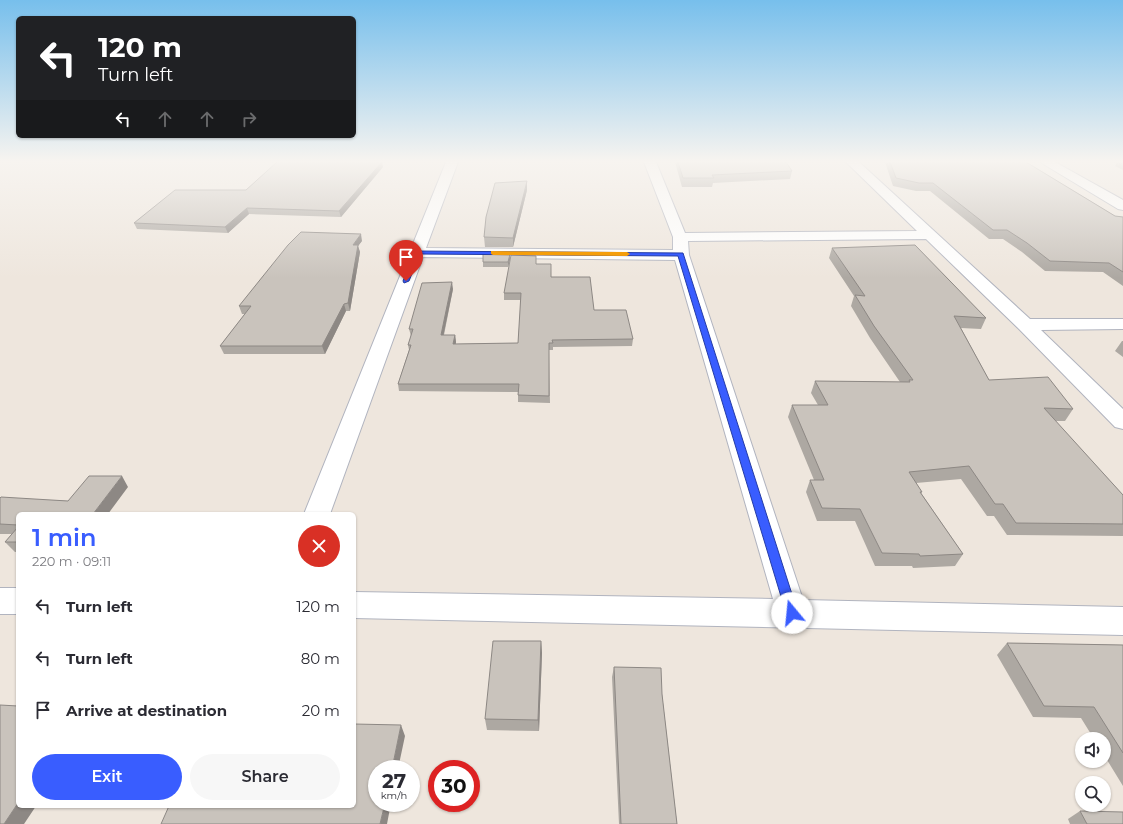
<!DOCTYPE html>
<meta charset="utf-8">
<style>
:root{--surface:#fff;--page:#f7f7f7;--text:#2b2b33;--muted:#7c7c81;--accent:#395dff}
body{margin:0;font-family:Montserrat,sans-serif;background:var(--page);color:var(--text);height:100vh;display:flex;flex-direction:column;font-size:15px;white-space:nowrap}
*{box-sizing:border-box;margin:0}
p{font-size:13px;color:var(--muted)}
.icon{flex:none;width:22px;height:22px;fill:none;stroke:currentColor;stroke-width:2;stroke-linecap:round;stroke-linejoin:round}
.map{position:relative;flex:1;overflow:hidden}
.details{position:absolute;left:16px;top:512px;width:340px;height:296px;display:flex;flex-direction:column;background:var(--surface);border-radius:6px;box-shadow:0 1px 3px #0004}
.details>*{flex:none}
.guide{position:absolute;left:16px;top:16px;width:340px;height:122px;border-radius:6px;box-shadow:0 1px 3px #0004;background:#202124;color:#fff;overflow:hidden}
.tools{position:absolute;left:1075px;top:732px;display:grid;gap:8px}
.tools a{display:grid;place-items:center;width:36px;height:36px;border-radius:50%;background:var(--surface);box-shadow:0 1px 3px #0004;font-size:20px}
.speed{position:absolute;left:368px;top:760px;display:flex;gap:8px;font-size:20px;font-weight:700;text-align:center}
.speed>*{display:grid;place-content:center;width:52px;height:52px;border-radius:50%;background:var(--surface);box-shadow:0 1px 3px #0004;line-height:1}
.speed small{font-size:10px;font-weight:400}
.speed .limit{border:6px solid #d22;background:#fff;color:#111}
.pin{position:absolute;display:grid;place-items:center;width:34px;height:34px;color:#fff;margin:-41px -17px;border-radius:50% 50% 50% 0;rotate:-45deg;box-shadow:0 0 4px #0007}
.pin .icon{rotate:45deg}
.me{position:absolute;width:44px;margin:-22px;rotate:343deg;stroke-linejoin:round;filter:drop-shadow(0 0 3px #0008)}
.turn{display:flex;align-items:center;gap:14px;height:84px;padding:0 16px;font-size:18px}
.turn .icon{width:52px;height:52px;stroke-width:2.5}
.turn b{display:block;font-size:28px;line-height:34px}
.lanes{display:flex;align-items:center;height:38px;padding:0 16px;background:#0003;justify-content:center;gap:20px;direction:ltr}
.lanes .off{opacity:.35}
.round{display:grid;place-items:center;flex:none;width:42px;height:42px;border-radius:21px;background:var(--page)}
.headline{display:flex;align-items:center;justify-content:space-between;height:68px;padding:0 16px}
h1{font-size:24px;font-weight:600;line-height:30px;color:var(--accent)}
.action{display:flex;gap:8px;margin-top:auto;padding:8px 16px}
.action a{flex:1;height:46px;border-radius:24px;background:var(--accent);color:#fff;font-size:16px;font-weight:600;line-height:46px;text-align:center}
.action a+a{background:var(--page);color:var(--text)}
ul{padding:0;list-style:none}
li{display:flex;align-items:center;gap:12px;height:52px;padding:0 16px}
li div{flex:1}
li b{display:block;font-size:15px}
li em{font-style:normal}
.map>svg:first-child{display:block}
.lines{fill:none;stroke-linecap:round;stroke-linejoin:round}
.minor-casing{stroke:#b1b4bf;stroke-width:2}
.minor{fill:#fff;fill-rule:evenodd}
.wall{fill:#ada8a2}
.shaded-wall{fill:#8d8884}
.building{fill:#c9c3bc;stroke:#8d8884}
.route{fill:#395dff;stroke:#253ca6}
.slow{fill:#f59e0b}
</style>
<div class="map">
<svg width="1123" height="824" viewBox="0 0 1123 824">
<rect width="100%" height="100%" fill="#eee6dd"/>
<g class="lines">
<!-- minor casing -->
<g class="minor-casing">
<path id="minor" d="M446,162H458L426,248L673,250V237L644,162H656L685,233L917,231L846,162H859L1030,319H1123V329L1041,330L1123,409V429L1115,427L1019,329L926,239L688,241L689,255L803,600L1123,607V635L354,618V592L773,599L675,260L423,257L330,514H304Z
M1040,162H1055L1123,200V210L1118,209Z
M0,588H18V614H0Z"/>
</g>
<!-- minor -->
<use href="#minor" class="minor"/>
</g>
<!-- wall -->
<path class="wall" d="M675,162H786L792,171L790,179L713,183L712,187H682Z
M885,162H1026L1115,216L1123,217V286L1103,272L1045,271L1022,252L1003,239H989L930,191H916L893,186Z
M1117,162H1123V170L1115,166Z
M383,167L341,217L249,214L228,233L137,229L134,223L246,190Z
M527,190L513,247H485L484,237Z
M362,241L358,246L360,252L350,311H346L325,354H224L220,346L245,314H242L239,306Z
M832,248L986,318L981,329L961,328L989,380L1073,409L1065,421H1055L1123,495V536L1007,535L994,516H987L961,479L916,483L922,492L921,493L963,554L955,566L913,568L912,566H875L855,521H817L806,492L810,480H814L788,417L792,405H818L811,393L815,381L900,382L870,338L851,306L854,296L829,258Z
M510,254V260L508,267H483V262Z
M536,264L551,277L594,310L633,339L632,346L553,347V350H549L550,403L518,402V392L399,391L398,384L409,350L408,345L411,336L409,329L453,289L444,335H455L456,342V344L518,343L521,300H504V293Z
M1122,341H1123V357L1115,351Z
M128,487L18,514V552H15L5,542L12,534H0V498L68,501Z
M541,641L542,653L539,731L487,730L485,719Z
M1007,643L1123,645V786L1104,755V739H1094L1081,718L1033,717L997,655Z
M614,667L662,694L677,824H619L612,677Z
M1080,811L1123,824H1070L1068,819Z"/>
<!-- shaded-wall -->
<path class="shaded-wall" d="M382,162L383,167L341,217L339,211Z
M527,181V190L513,247V238Z
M247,208L249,214L228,233L225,227Z
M361,234L362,241L358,246L360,252L350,311L348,303L353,245Z
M510,254V260L508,267V262Z
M452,282L453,289L442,342L441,335Z
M344,304L346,311L325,354L322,346Z
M455,335L456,342L454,351L453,344Z
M122,476L128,487L108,514H93Z
M541,641L542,653L539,731L538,720Z
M401,725L405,736L398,769H392Z
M18,803V806H36L24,824H4Z
M385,803H391L387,824H380Z"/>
<!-- building -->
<path class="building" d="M277,162H382L339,211L247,208L225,227L134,223L175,190H246Z
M678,162H786L792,171L712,175L714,178H683Z
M890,162H1026L1115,216L1123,217V272L1109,263L1050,261L1027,243L1007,230H993L933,183H919L896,178Z
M527,181L513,238L484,237L486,217L495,183Z
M301,232L361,234L353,245H358L348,303L344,304L322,346H220L251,306H239L288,245Z
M915,245L986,318L954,316L989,380L1048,377L1073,409L1044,408L1123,495V524L1016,523L1003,504H995L969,466L909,472L922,492H920L963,554L920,556L919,554L882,553L860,509L822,508L810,480H824L792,405H828L815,381L910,382L909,380H913L874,326L855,295L865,296L832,248Z
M483,254H510L508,262H483Z
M511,255L536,256V264H551V277H590L594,310H626L633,339L552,340L553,343H549V396L518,395L519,384H398L411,345H408L413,329H409L422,283L452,282L441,335H455L453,344L518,343L521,293H504Z
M89,476H122L93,514H18V525L0,524V498L1,497L68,501Z
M18,527V542H5Z
M493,641H541L538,720L485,719Z
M1007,643L1123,645V753L1094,707L1044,706Z
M614,667L661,668L662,694L677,824H621Z
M0,705L18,706V803L4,824H0Z
M354,724L401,725L392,769H377V803H385L380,824H161L169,806H354Z
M1080,811L1123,812V824H1087Z"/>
<!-- sky -->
<linearGradient id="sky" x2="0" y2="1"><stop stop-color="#77bfec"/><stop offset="0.58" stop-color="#f7f4f0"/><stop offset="1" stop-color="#f7f4f0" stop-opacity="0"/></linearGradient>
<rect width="1123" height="278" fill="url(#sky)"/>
<!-- route -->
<path class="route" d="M415,251L683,253L798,613L797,617L792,619L788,617L786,613L678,256L420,254L409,281L404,283L403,281Z"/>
<!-- slow -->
<path class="slow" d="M491,251L627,252L630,254L627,256L493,255L491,254Z"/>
</svg>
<div class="tools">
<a><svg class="icon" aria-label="sound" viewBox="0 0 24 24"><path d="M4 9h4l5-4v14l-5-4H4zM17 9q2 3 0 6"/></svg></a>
<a><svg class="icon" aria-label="search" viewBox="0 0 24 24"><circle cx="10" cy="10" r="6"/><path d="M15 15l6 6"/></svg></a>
</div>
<div class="speed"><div>27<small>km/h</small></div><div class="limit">30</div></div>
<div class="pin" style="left:406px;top:281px;background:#d93025"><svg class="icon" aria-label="arrive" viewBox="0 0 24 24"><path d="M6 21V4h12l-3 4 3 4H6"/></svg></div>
<svg class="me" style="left:792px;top:613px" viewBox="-20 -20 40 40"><circle r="19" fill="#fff"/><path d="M0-13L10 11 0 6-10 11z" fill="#395dff"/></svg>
<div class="guide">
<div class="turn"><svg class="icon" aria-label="left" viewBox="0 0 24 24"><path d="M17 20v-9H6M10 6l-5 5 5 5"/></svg><div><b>120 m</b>Turn left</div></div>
<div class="lanes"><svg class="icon" aria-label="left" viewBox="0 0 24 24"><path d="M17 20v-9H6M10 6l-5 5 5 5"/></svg><svg class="icon off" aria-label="ahead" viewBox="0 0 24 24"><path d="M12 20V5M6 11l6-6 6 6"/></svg><svg class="icon off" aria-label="ahead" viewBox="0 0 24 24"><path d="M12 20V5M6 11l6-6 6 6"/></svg><svg class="icon off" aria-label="right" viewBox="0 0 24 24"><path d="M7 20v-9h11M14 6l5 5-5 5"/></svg></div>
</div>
<section class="details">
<div class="headline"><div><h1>1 min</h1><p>220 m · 09:11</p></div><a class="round" style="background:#d93025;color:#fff"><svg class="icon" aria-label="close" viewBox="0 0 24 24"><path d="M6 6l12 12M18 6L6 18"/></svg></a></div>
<ul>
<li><svg class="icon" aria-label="left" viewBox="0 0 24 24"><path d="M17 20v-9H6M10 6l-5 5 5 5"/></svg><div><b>Turn left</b></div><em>120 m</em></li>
<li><svg class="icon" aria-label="left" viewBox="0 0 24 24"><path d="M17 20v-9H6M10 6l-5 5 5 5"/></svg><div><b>Turn left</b></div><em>80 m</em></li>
<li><svg class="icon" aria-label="arrive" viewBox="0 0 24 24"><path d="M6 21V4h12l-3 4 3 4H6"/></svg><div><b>Arrive at destination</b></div><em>20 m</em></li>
</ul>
<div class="action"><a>Exit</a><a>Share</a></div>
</section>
</div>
